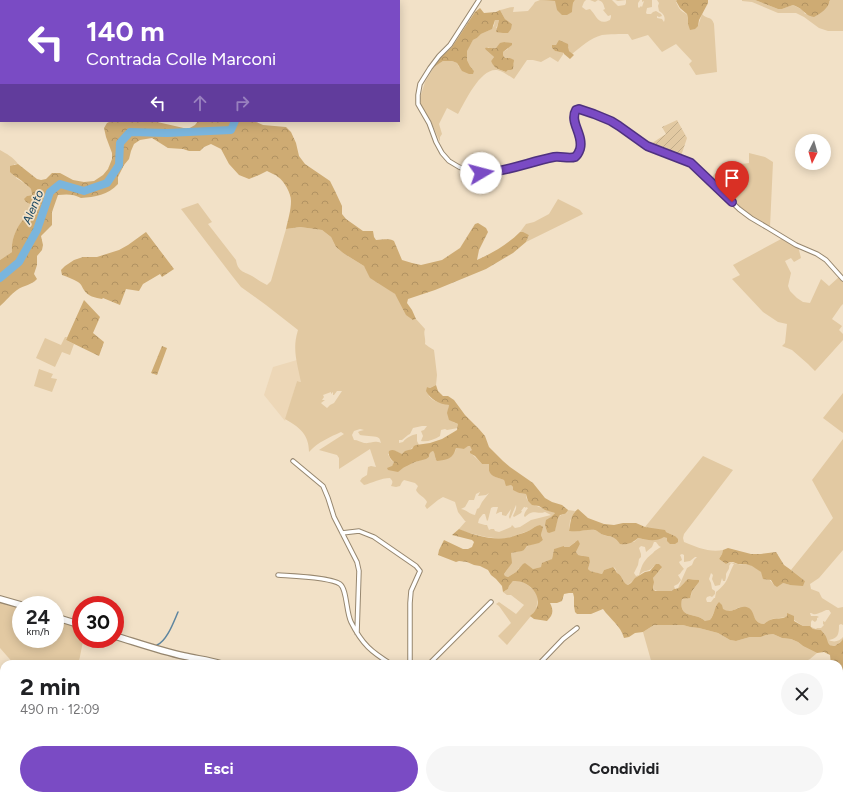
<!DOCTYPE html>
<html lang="it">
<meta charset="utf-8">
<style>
:root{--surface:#fff;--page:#f6f6f6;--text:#202124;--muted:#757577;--accent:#7a4bc4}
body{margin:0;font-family:Figtree,sans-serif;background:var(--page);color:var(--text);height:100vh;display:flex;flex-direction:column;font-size:15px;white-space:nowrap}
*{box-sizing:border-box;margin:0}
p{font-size:13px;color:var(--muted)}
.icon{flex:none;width:22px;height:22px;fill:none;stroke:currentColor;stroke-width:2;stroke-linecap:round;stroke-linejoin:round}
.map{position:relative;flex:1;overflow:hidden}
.details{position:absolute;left:0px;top:660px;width:843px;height:140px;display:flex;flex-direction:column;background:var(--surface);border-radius:12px 12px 0 0;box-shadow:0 2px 10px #0003}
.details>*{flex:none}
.banner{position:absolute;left:0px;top:0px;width:400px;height:122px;box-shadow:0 2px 10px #0003;background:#7a4bc4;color:#fff;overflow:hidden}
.needle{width:26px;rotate:185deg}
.fabs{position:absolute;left:795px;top:134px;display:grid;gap:8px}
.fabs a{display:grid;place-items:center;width:36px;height:36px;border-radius:50%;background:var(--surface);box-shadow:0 2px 10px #0003;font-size:20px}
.speed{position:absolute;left:12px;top:596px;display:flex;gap:8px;font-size:20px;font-weight:700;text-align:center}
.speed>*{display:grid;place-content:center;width:52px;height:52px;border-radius:50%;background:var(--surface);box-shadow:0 2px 10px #0003;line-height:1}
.speed small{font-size:10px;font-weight:400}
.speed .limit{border:6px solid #d22;background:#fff;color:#111}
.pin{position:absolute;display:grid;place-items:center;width:34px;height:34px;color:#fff;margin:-41px -17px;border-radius:50% 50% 50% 0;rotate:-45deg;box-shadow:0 0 4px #0007}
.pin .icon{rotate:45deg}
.me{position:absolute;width:44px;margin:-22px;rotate:82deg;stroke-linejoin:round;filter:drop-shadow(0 0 3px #0008)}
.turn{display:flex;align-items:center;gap:14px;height:84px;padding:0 20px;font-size:18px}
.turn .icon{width:52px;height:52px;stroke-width:2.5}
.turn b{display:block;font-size:28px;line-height:34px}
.lanes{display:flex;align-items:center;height:38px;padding:0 20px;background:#0003;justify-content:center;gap:20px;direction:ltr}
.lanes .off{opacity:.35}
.round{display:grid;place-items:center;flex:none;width:42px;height:42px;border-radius:21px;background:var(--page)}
.summary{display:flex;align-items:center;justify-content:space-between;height:68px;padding:0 20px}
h1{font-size:24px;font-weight:700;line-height:30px}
.primary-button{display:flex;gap:8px;margin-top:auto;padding:8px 20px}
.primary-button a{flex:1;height:46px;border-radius:24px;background:var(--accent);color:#fff;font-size:16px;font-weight:700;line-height:46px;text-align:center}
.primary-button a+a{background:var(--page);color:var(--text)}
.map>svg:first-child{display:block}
.built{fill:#edd7b7}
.grass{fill:#e2c9a2;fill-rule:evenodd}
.forest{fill:url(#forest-crowns)}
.garden{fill:url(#garden-furrows)}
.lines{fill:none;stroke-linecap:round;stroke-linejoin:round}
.stream{stroke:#5e859f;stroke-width:1.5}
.river{stroke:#7ab5dd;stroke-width:8}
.street-casing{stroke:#97876f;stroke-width:5.5}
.secondary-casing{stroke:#97876f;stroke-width:8}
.street{stroke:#fff;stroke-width:3.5}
.secondary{stroke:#fff;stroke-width:5.5}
.route-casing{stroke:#4f317f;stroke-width:10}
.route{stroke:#7a4bc4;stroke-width:7}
.labels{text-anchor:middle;stroke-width:3.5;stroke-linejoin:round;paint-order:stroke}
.water-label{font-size:12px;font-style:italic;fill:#154460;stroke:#f2e1c7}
</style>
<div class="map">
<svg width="843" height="800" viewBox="0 0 843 800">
<defs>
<pattern id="forest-crowns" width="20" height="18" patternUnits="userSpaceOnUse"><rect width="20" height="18" fill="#ceab73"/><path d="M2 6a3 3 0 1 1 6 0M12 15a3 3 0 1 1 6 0" fill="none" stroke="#b09262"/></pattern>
<pattern id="garden-furrows" width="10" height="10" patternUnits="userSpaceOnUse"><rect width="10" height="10" fill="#e2c9a2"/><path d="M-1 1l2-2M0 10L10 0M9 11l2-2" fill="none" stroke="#c1ac8a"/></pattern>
</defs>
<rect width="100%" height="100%" fill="#f2e1c7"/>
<!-- built -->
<path class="built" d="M297,360L302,382L297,381L285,421L264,395L273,367Z"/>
<!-- grass -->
<path class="grass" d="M540,0L555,1L572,12L573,3L575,0H586L584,2L582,7L586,10L590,9C597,16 598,26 610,20L611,17V15L608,16L603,10L605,9C603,4 604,2 598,0L595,2L590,0H612L618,6L625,5L626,3V0L618,1L615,0H640L638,3V7L639,8L641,6L642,7L644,1L642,2V0H652V7L647,8L646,13L647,14H651L653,12L656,11L661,14L662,16L659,17L657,16V18L662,19L664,22C666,17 663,13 659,11L658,6L659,3L657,0H677L676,2C677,4 678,6 679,8C685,16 689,10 688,24L698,26L702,14C707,20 711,15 714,24L717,72L696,75L689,64L692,61L676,44L662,52L648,35L632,40L628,34C621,34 608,34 602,35C590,38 581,47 572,54L569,51V47L562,42L556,45H552V48L555,51L564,53L558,62L550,57L541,62L533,60H527L514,79C509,76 503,71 497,70C480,68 465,102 458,114L447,108L439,124L442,134L440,137V142L431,122L421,106L420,98L425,82L434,67L443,61H452L457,63L459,67L474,71L470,66L467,60L466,51L473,40L477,38L481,34L489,30L494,26L495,20H499L498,24L496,28L512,24L505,19L500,10C505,9 509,7 514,7L513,12L528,11L533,5L535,2ZM504,42L508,43V49L503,52V55L505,58H510L514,63L513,65L506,72L497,69L491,61L494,57L486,50L488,47L492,49L496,48L498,46Z
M742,0H755L778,9H782L793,5L803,10L805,14L830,2V0H843V31H828L819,28L804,17L796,13H778L752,2L742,1Z
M0,150C7,154 13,157 18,164H14L16,178C22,181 26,185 31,189L32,195L27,196L26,202L32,205C32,213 26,216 22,221C15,230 11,242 12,252L0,260Z
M749,153L765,157L773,162L770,227L749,215L740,208L710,180C712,177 714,174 717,172C726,166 739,164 749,163Z
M558,199L580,210L583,214L526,242L529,235L520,232L526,224L534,222L549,214Z
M198,203L212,222L208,224L236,260C238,271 242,271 252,276C257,279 261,282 267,285L271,281L286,229L300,227L322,230L331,237L336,247L343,253L364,266L387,288L395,294L413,320L416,319L425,329C423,334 426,338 425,344L429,347L434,350L437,375L436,385L430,388L427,387C427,390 427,392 428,394C431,402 442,403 449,405L448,409L453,422L458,424V428C454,429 451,429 447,430L445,429L441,430L440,436C434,440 427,442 421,441L423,436L421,431L424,430L427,426H422L413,428L410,434L408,435L402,440H399V443L403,442C406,438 411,435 417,434V441L419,445C415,445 407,452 402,455L396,451L388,454L391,460L394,462L392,466L403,468L415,462L429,457C429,454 430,452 433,451L435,453V459L455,452L456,448L464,449L468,445L470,446L472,448V450L470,451C471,454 479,460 482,464H489C489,466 489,468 489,471C491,476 499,478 504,480L505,483L511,485L519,493L526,494C526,496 526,499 528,501C530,504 550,511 555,513L551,517L545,525L547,532L555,530C558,519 555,516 567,513L568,510L575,511L570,521L569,531C577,533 585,529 594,530C598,530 599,533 602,534C605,536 609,536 612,537C619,539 626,540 634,542L638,538C646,540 657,541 664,536L667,538L675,536L666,532L645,527L703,456L733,470L684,534L683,538L684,542C696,547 710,553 723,550L722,554L719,559L726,564C733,561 732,563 738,564C742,565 745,563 748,564C756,566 769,578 774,585L783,583L790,585L805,581L791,570L833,518L812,480L843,439V550L819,578L810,584L811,589L819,592L822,598L838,608L843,607V625L841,624L839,625C839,635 838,638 829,640C834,643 840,641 843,637V640L835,646H831L828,644L824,634L822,633L821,630L813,629L810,626H803L788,616C782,619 776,617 770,620C769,620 765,623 764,624C752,623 756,612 746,608C740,605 736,610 731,611C726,612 719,608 715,608V610L710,621H705C696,612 678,620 682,599L688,598L691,596L692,591L699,582L698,580L692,579L687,580C684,583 681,587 678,589C673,593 658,593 653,589L654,586L653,578L657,572L661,569L654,566C650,571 648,570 643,572C637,576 633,581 628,585C622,583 623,575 617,573L615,568L613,567L604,570L602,574L589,571L588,569L590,562C587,558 584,555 578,555L576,552L580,544L575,542L569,547L554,549L552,559L541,567L533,569L530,567L519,568L516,572L508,577L505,576L504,574C510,567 512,562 511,553L524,550C528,543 537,544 543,540L541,535L542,531L531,530L508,538L503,539L486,537L465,532L459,529L466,521H465L458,512L455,502L443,497L438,500L427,509L425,506L427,502C425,497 418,495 416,490L418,486L415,483L404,480L402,482L400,486L396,487L391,486C393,482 393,481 390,478C381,478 372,483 364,485L360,481L362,478L367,475L368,467L371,466L376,467L370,449L339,469V458L337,455L319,450L344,434L341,432C330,437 318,442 309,452C309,434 299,427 285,419L297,381L301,382C297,362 292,349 298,330L266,305L241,287L233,277L181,209ZM337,391H342L334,403L330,405L327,408L322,404L321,403L325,400H322L324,397L323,395L331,392V394L333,392V395H334ZM360,429L364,430L360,431L358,432L360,435C363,436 375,436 377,437C380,438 380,440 381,443C373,440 371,444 364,443C360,442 358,440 354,440L352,435L354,431ZM480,492L478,496L486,495L489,493L482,502L479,508L477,509L475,515C469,514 467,510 461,509L465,507L469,500H474L476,494ZM516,505C517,509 514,513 513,516L514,517L521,513L522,511H521L524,507H525V508L526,507L528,508C526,511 524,513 524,516L525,517C534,508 536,515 545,512L551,515L531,520L520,527L515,528L512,525L511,527L499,532L495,531L494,529H491L489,530L487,525H485L478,523L479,519L483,514H485L487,521L488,520L491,508L493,507H498L496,514L500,512H502V515L506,516L511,509L509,517L510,519ZM654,542H656L659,546L661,547C658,549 655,550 653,553C644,560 642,564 639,575L636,576L634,573L638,565L639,559L641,557V554L639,548L641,546L645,547L646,552L652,547ZM682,554L684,555V562L690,561L695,557H697L694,560L692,565L687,568L678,588L675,589L674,586L678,584L681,580L678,575C681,574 681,571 684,569L680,564L679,562L682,560L681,557L680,555ZM731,563L734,564C727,577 729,582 716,592L715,598H714L711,602H707L706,599L707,597L710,596L712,597L715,594V591L712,589L711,583L709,579L711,573L713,575L712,579L715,586L720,585L722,578L723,581H725C726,578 726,577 726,574C727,571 730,569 729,566ZM826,610H829L831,613L825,622L823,621V624L824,625L821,628H817L816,629L811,627V622L812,620L815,622L817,620V618L819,617L817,616H811L810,613H811C816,616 817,613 822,612C823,611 825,611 826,610Z
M783,238L798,246L801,258L794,262L791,258L785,261L791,273L788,286L790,291L797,298L803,302L810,303L821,279L829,286L839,277L843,282V304L841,306L832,319L842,326L839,330L843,334V340L815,371L808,364L792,350L782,346L785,343L787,324L778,322L763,312L732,279L740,275L733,265Z
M65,337H67L66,340L74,344L70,355L62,352L55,367L36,358L45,338L61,345Z
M39,369L53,374L51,378L57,379L52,392L34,386Z
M843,393V433L823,418Z
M513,581H521L529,586L537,593L538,598L536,610L507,645L498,636L511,623L499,606L496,604L499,602L516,614L524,605L511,595H507L503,592L508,589L509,586Z
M0,601L21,607V639H55V618L81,626V639H84C81,647 81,655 78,664H14L0,648Z
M654,625H683L690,627L699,628L718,633L730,640L736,641L750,637H761L766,635L773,634L782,638L791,639L798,642L803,646L817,653L810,659L800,664H652L643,632Z
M28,796H50L56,798L57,796H86L85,800H30Z
M480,796H528L533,800H478Z"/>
<!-- forest -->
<path class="forest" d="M540,0H575L573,3L572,12L567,15H562L557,10L555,1Z
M677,0H708V3L699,20L698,26L695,29L690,30L688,24V18L687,14L680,8L676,1Z
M755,0H830C828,9 821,13 814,17C808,16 807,14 802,10C800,8 796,6 793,5L782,9H778Z
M480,8L484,13L496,12L500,10L505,19L512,24L511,29L508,33H503L496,32L499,20H495L492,29L481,34L477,38L473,40L467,51V60L470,66L474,71L473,74H469L462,71L457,63L452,61H443L434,67L440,58L452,47L475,12Z
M559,40L568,44L569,51L574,55L570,59L564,54V53L555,51L552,48V45H556Z
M504,42L512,43V45L503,52V55L505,58H510L514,60L513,69L511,70H508L506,72C499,69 495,70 491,61L494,57L486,50L485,48C489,47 492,49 496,48L500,43Z
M111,121H153L188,129L195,125L198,121H254L263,125L286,127L291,132L296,143L299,156L305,164L330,181L335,191L342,206V214L346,219L363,231H373L374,237L376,240C383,240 388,238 394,241L402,260L412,263L421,265L442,260L460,248L475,224L478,223L486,228L488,232L479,250L477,260C493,253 508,244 520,232H523L529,235L526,242L513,253L486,269L435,290L408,299L407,303L412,310L416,319L413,320L406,315L395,294L370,278L364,266L343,253L336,247L331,237L322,230L300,227L286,229C288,220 291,210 291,201C291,193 284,181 278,177C275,174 270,173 267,171L259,175L249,179L239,175L229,164L221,149L211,144L204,147L200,151H189L183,149L168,148L152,138L140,140L134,144L131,151L129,159L124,165L118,177V184C108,195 95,197 81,198C74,194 67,194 58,195L52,212V225L41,236L43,245L42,250L37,256V265L34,274L37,279C32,285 24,285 17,290C11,294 6,301 0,306V260L12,252C11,241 15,230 22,221C26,216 32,213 32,205L26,202L24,199L27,196L32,195L31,189C28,186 26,185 23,182C20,179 14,176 10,172V166L18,164L37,179L41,180L46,179L52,173H60L73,180L84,182L94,181L103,175L108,169L112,159V153L106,137L104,128L107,123Z
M146,232L174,269L162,277L160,274L143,284L139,291L126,289L120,305L103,298L102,299C96,298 87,296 84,290C82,287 82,285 78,282C73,279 68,277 62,275L61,270L65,266L74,260L83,257H97L119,250L128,245Z
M84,300L100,317L93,333L104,342L99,356L66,340Z
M162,346L167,348L157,375L151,373Z
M436,385L438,391L443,396H448L454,400L465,415L479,429L485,436L489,447L503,461L510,467L533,483L545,498L552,502L562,505L568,510C567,514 564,514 560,515L558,518L555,531L549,533L547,532L545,525L546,520L551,517L555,513L545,510L539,506L532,505L528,501L526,494L519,493L513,490V487L511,485L506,486L504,480C499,478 491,477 489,471C489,468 489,466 489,464H482L475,456L470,453V451L472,450L470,446H468L464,449L456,448C453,459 447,460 437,461C434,458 436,454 433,451C430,452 429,454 429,457L426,459L415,462L403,468L398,472L388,470L387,468L392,466L394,462C390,459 388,455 389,451C394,448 397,452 402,454L405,451L412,449L414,446L416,445L430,443L442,439L457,430L458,424L449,420L447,413L449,405C439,404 431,400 426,391L427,387L430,388Z
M578,509L588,518L604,524L614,525L623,523H636L645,527L665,530L666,532L675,536L678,539V542L675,544H670L667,541V538L664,537C656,542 647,540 638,538C632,543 628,545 620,544C615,536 611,537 604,535C600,534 598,531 595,530C586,529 578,533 569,531C571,522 570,515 578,509Z
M540,525L543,527L541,535L543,540L539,543L527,546L524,550L522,551L511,553L512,563L504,574L505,576L508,577L516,572L523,564L525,563L533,569L541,567L542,563L552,559L554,549L564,546V547H569L578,540L580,544L576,552L578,555L589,557L590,562L588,569L590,571L602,574L604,570L613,567L614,568L617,573C623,575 622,583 628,585L631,583L635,578L645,572L650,571L656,564H659L662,567L658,572L653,578L654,582L653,589L655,591H672L674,589C680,590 684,582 688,579L699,580V582L692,591L690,598L682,599C678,620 696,612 705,621L710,620C715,614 714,607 719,602L722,605L723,609C725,610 727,611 730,611C736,610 742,604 749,608C756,613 752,623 764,624C765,623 769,620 770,620C776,617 782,620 787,616V613L794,616V621L803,626H810L813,629L821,630C822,632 824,633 825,635C829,641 826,646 835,646C838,643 841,643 843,639V751L839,755V664H831L830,655L824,652L817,653L803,646L798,642L791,639L782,638L773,634L766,635L761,637H750L736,641L730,640L718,633L699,628L690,627L683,625H654L643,632L635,633L629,637L624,638C621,626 610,619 603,609L591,614H577L575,612L574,606V597L573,593H569L564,594L562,601L557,603H550C554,611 553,615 547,621L534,619L530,616C532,614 535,612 536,609C542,598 533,586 522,582C519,581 516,581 513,581L509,586L508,589L503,592L502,586L496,579L491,575L488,570L480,566L474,565L467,562L459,561L456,562L438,555L439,550L444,540L463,549H468L472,547L474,542L472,540L452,535L459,529C475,536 498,542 514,536C519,534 528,532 532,529C535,527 536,526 540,525Z
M728,548L751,554H761L776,552L784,565L791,570L805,581L803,586L790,585L783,583L777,587L774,585L771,580L763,579L761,572L752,566L746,564H738L733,562H730L726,564L719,559L722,554L723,550Z"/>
<!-- garden -->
<path class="garden" d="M677,120L687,138L681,156L668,152L649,145L666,134L662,127Z"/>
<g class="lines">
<!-- stream -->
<path class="stream" d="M157,645C167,641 174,621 178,612"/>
<!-- river -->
<path class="river" d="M334,1L337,0
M0,278L19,262L37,230L50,192L60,184L84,191L107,183L119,165L120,143L130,132L167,133L231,130L235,121"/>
<!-- street casing -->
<g class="street-casing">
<path id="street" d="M479,0L450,45L439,56L430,68L420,84L418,95V104L429,123L436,142L442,153L449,161L459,167L470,171L481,173H492L556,157H574L578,155L580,148L581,140L574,120V113L576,111L579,109L594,113L619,126L647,145L691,163L739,209L751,218L768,228L796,245L817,254L826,260L843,279
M293,461L323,486L328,498L334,517L357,562L359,571L357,633
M342,533L359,531L374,537L416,566L420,571L411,591L410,603V664
M278,575C292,576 330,577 340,584C347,589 346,612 351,622C355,630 361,640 368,647C375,654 383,659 391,664
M429,664L491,602
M539,664L563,639L577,628
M259,800L261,796
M444,800V796"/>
</g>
<!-- secondary casing -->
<g class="secondary-casing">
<path id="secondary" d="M0,599L21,605
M55,617L81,625
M115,636C138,643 161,651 184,656C197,659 209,660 221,664
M430,796L438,800"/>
</g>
<!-- street -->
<use href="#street" class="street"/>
<!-- secondary -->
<use href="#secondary" class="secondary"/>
</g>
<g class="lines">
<!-- route casing -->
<g class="route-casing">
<path id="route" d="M481,173C506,172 529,162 554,157C561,156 569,159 575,157C578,155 579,152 580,149C584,135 569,122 576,110L579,109L594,114L611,121L619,126L647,146L691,163L732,202"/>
</g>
<!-- route -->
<use href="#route" class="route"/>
</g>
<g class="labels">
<!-- water labels -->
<g class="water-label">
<text transform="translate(33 207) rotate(-67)" y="4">Alento</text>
</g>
</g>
</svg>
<div class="fabs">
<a><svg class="needle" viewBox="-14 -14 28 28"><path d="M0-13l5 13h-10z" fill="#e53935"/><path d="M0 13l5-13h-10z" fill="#757577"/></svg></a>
</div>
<div class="speed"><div>24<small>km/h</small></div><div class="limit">30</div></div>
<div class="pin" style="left:732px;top:202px;background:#d93025"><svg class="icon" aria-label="arrive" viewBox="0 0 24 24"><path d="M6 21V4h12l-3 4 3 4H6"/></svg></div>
<svg class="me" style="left:481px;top:173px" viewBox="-20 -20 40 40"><circle r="19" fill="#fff"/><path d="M0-13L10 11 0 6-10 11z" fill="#7a4bc4"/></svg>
<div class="banner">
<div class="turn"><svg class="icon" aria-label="left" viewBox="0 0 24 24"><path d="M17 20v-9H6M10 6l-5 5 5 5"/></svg><div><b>140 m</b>Contrada Colle Marconi</div></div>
<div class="lanes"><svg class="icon" aria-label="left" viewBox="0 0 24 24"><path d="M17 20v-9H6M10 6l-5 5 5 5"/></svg><svg class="icon off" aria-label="ahead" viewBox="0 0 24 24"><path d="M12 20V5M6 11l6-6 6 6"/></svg><svg class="icon off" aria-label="right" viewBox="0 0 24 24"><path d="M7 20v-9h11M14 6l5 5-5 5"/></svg></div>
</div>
<section class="details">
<div class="summary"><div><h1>2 min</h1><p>490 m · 12:09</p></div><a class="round"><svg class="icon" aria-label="close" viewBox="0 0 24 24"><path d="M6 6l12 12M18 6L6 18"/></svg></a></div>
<div class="primary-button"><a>Esci</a><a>Condividi</a></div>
</section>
</div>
